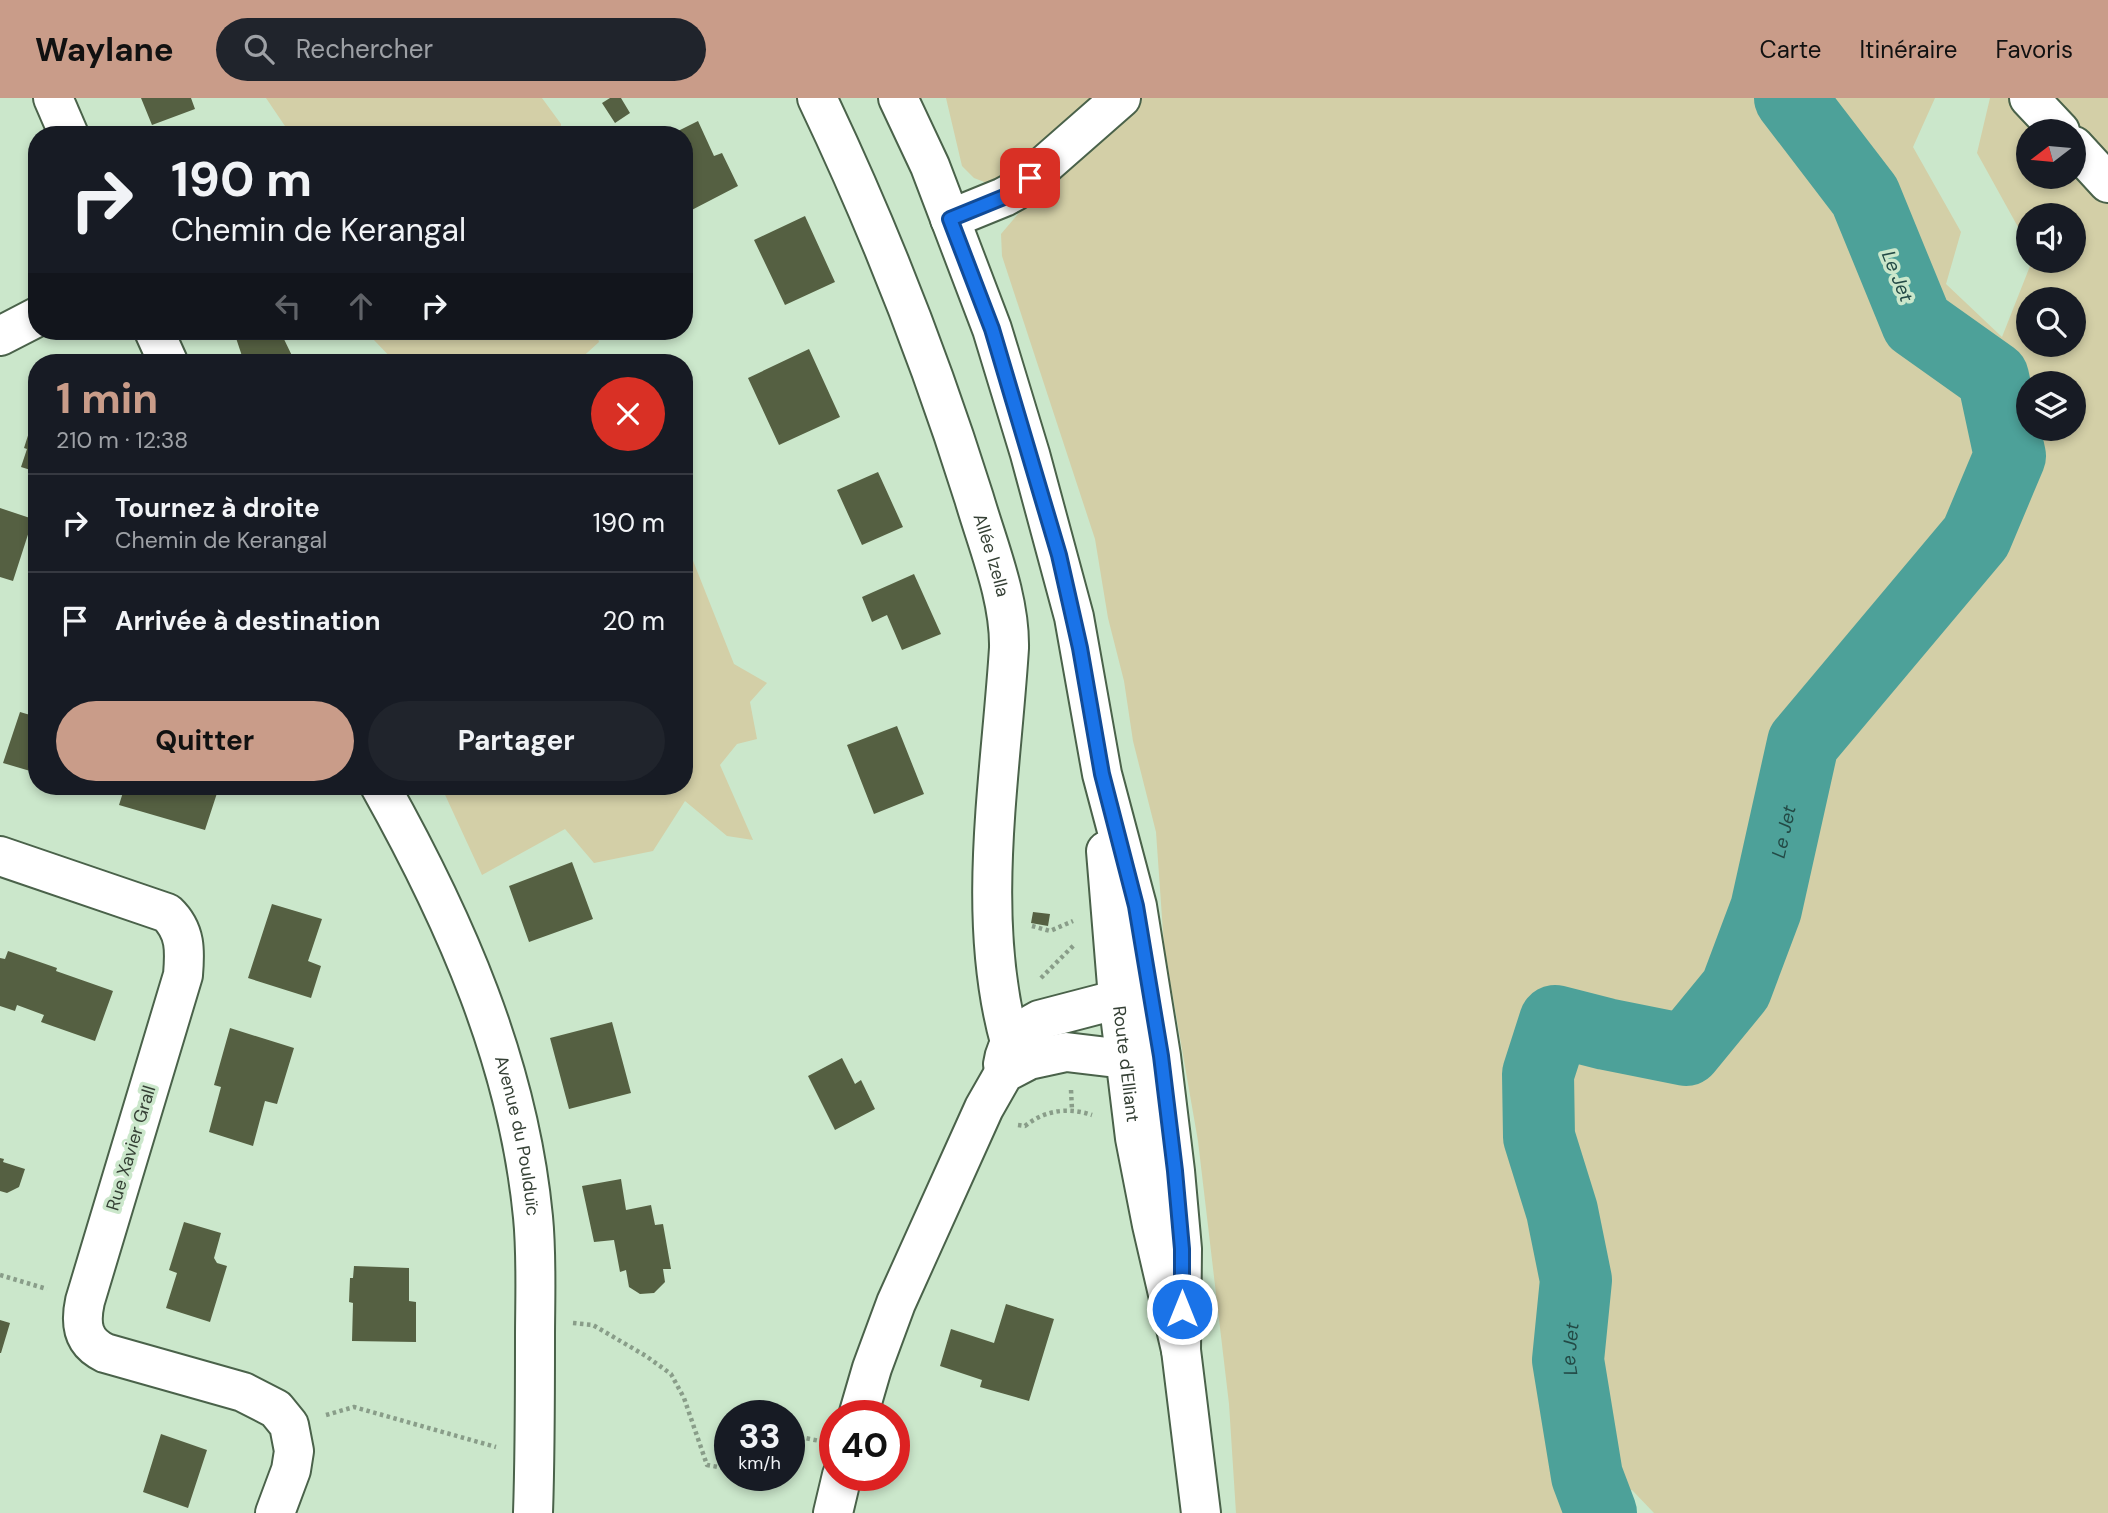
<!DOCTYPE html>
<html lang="fr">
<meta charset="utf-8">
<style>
:root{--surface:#171b24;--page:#20242c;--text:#f1f3f6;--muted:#9ea1a6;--line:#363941;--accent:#c99c89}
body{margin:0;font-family:"DM Sans",sans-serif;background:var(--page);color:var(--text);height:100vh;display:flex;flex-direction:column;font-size:26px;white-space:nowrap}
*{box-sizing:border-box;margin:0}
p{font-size:23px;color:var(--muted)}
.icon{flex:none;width:38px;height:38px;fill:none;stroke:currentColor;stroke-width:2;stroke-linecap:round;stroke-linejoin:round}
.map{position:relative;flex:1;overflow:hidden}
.sheet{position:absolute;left:28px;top:256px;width:665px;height:441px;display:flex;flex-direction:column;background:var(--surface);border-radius:28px;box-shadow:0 4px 10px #0003}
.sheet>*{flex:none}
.guide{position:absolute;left:28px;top:28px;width:665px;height:214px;border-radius:28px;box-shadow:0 4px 10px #0003;background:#171b24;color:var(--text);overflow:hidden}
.needle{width:46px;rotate:254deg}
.tools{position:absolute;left:2016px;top:21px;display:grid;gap:14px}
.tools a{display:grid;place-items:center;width:70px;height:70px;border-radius:50%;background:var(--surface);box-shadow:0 4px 10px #0003;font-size:35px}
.speed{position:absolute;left:714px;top:1302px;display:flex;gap:14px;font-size:35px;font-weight:700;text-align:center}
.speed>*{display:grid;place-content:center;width:91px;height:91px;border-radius:50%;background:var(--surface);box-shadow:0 4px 10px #0003;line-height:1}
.speed small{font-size:18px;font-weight:400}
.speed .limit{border:10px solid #d22;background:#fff;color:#111}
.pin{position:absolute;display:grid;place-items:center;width:60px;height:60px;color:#fff;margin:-30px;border-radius:14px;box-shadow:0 4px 10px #0006}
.me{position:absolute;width:77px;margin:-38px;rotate:0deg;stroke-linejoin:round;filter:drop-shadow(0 0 5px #0008)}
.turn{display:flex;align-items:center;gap:24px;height:147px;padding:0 28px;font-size:32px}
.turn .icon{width:91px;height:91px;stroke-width:2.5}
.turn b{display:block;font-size:49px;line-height:60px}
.lanes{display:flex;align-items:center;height:66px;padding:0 28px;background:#0003;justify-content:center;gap:35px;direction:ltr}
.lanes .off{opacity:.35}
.round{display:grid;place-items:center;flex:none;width:74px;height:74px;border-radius:37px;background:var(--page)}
.headline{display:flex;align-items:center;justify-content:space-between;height:119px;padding:0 28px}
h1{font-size:42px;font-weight:700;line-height:52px;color:var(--accent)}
.action{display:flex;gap:14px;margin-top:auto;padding:14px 28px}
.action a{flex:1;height:80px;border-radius:42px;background:var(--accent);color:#111;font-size:28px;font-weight:700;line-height:80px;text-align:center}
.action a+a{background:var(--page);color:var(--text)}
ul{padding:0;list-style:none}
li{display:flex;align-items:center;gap:21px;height:98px;padding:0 28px;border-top:2px solid var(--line)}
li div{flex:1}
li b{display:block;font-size:26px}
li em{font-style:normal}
header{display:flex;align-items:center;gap:42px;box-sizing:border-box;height:98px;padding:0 35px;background:var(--accent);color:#111}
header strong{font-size:33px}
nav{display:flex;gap:38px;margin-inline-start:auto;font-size:24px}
.search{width:490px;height:63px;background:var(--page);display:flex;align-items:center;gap:18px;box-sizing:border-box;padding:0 24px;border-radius:38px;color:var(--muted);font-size:26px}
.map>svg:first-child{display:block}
.green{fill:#d3cfa7;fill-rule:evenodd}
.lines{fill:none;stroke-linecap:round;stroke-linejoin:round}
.river{stroke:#4da199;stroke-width:72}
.building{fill:#556042}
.street-casing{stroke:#4a624a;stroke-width:42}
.secondary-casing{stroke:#4a624a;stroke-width:42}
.path{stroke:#899d89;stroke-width:4.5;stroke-dasharray:3.5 3.5;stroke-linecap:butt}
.street{stroke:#fff;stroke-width:38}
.secondary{stroke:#fff;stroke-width:38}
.route-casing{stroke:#114b97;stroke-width:18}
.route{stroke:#1a73e8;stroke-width:12}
.labels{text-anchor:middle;stroke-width:7;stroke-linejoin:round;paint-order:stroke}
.street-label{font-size:18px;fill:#354035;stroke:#cbe7cb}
.water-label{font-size:19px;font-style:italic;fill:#234a46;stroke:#cbe7cb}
</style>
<header>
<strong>Waylane</strong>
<div class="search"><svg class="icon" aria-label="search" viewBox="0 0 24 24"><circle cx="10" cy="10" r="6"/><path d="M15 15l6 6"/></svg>Rechercher</div>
<nav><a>Carte</a><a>Itinéraire</a><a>Favoris</a></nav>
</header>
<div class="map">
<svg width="2108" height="1415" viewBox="0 0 2108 1415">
<rect width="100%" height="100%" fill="#cbe7cb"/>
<!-- green -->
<path class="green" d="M266,0H542L561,26V37H291Z
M946,0H1935L1913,49L1961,134L1946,186L2002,239L2032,163H2074V117H2028V147L1977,55L1990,0H2108V1415H1654L1632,1392L1571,1415H1236L1229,1306L1198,1043L1164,848L1156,734L1133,643L1124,583L1108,520L1095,441L1002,158L1001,136L1024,109L992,87L974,80L962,68ZM2028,33H2074V79H2028ZM2028,201H2074V247H2028ZM2028,285H2074V331H2028Z
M379,233H596L599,244L577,264H395L373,241Z
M684,440L734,566L767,585L750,604L757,641L737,646L720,667L753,742L727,738L685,703L653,753L594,765L565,731L482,777L441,688H684Z"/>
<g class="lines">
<!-- river -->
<path class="river" id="s1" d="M1601,1415L1587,1378L1568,1262L1576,1182L1562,1113L1539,1039L1538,976L1555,923L1606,936L1686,952L1736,891L1766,811L1803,645L1976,439L2010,358L1993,279L1917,225L1865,98L1790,0"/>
</g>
<!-- building -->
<path class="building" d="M141,0H191L195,11L152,27Z
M610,0H621L630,15L615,25L602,5Z
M698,23L714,58L722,55L738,88L684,116V37H670Z
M805,118L835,184L785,207L754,142Z
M245,233H276L279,238L282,237L295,264H244L235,237Z
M809,251L840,319L779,347L748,280Z
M35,302H37V374L21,369L27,351L24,350L32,325L29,319Z
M878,374L903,429L862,447L837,392Z
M0,410L33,421L13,483L0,479Z
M914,476L941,536L902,552L887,517L872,524L862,499Z
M20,614L37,619V675L3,665Z
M897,628L924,696L874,716L847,647Z
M125,688H214L219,689L205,732L119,707Z
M572,764L593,821L529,844L509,788Z
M272,806L322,821L308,863L321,868L311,900L248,880Z
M1033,814L1050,816L1048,828L1031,825Z
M8,853L57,870L56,873L113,893L95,943L41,924L44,917L17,907L15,913L0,908V860L5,861Z
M612,924L631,995L569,1011L550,940Z
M230,930L294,950L277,1006L265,1003L253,1048L209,1034L221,989L214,987Z
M842,960L855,986L861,982L875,1011L835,1032L808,978Z
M0,1060L4,1061L3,1064L25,1071L19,1089L7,1095L0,1093Z
M621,1081L626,1112L651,1107L655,1127L663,1126L671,1171H663L665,1184L654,1195L640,1196L629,1189L626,1172L620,1174L614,1142L594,1144L582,1088Z
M184,1124L221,1135L214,1160L217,1165L227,1168L210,1224L166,1210L177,1175L169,1172Z
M354,1168L409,1170V1203L416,1204V1244L352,1243L353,1205L349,1204L350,1180H353Z
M1006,1206L1054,1221L1029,1303L980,1289L982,1282L940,1268L951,1231L994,1245Z
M0,1222L10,1225L1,1255H0Z
M161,1336L207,1352L188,1410L143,1394Z"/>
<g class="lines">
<!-- street casing -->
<g class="street-casing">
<g id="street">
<path d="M53,0L69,37"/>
<path id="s2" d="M817,0C879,130 931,263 974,400C988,448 1010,500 1009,550C1001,678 975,818 1010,944"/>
<path d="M2029,0L2060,33"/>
<path d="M2074,48L2108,85"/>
<path d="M950,121L1004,99L1015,93L1121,0"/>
<path d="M154,233L168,264"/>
<path d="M0,238L37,219"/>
<path id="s3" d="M380,688C455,822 518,964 533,1119C537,1159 535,1200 535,1240C535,1299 535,1357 533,1415"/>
<path d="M0,758L167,815C186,833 185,853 183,877L85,1203C80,1226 82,1244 105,1255L243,1294L276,1311L289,1327L294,1353L291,1372L275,1415"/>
<path d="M1003,966C1006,944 1020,932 1039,922L1150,893"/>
<path d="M858,1318L872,1270L896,1205L984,1010L1004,975L1029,962L1066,954L1108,959L1159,958"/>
<path d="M833,1415L842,1377"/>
</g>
</g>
<!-- secondary casing -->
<g class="secondary-casing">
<g id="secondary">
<path d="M898,0L930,68L992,231L1030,356L1074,519L1102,676L1137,808L1161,958L1175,1073L1182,1151L1181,1252"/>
<path id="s4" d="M1106,753L1118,900L1135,1040L1152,1127L1181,1252L1201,1415"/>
</g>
</g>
<!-- path -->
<path class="path" d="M1032,828L1050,833L1073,823
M1041,880L1074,847
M1071,992L1072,1012
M1018,1027L1025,1028C1045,1012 1068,1009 1092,1017
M0,1177L47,1191
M573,1225L593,1227L646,1258L671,1276L684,1300L707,1367L730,1371
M326,1317L354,1309L496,1349
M789,1351L805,1340L820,1343"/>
<!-- street -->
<use href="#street" class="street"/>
<!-- secondary -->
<use href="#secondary" class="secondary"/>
</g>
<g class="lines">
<!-- route casing -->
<g class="route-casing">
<path id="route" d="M1030,80L1004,99L950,121L992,231L1059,457L1080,550L1102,676L1136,808L1161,958L1175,1073L1182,1151V1211"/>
</g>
<!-- route -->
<use href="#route" class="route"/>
</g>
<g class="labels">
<!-- street labels -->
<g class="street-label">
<text dy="6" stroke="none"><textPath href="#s2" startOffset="490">Allée Izella</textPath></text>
<text dy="6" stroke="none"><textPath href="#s4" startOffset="214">Route d'Elliant</textPath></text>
<text dy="6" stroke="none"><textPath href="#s3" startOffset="378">Avenue du Poulduïc</textPath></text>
<text transform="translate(131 1050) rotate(-73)" y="6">Rue Xavier Grall</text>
</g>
<!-- water labels -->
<g class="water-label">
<text transform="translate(1898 178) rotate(68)" y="7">Le Jet</text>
<text dy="7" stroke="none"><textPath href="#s1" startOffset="882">Le Jet</textPath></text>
<text dy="7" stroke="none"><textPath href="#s1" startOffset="168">Le Jet</textPath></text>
</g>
</g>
</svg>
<div class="tools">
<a><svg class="needle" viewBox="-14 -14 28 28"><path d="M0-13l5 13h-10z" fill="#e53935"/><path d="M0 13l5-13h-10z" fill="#9ea1a6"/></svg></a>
<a><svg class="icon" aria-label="sound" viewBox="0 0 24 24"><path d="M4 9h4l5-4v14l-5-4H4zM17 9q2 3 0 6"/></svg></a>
<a><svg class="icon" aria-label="search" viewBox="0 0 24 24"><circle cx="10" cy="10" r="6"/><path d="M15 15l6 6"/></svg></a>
<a><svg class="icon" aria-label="layers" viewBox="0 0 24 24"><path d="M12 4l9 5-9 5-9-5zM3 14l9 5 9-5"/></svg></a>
</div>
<div class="speed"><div>33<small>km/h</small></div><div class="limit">40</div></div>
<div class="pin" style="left:1030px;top:80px;background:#d93025"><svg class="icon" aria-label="arrive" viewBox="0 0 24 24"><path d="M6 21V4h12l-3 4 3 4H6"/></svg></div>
<svg class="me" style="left:1182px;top:1211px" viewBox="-20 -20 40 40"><circle r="17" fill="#1a73e8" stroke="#fff" stroke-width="3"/><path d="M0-11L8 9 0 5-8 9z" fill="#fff"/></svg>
<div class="guide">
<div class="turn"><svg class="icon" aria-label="right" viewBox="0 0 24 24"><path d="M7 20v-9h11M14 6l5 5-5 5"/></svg><div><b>190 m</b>Chemin de Kerangal</div></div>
<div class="lanes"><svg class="icon off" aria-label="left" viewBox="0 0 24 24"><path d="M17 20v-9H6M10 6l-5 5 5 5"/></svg><svg class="icon off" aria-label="ahead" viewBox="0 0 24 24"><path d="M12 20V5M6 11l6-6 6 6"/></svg><svg class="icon" aria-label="right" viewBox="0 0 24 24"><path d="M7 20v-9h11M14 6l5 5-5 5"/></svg></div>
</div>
<section class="sheet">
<div class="headline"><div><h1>1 min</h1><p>210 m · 12:38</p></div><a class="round" style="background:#d93025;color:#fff"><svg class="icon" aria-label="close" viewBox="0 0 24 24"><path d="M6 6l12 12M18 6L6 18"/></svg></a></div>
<ul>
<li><svg class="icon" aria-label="right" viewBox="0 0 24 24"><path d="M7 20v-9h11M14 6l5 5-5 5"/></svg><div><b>Tournez à droite</b><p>Chemin de Kerangal</p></div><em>190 m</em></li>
<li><svg class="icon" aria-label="arrive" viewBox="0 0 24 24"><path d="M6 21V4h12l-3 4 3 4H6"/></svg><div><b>Arrivée à destination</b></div><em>20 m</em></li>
</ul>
<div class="action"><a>Quitter</a><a>Partager</a></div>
</section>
</div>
